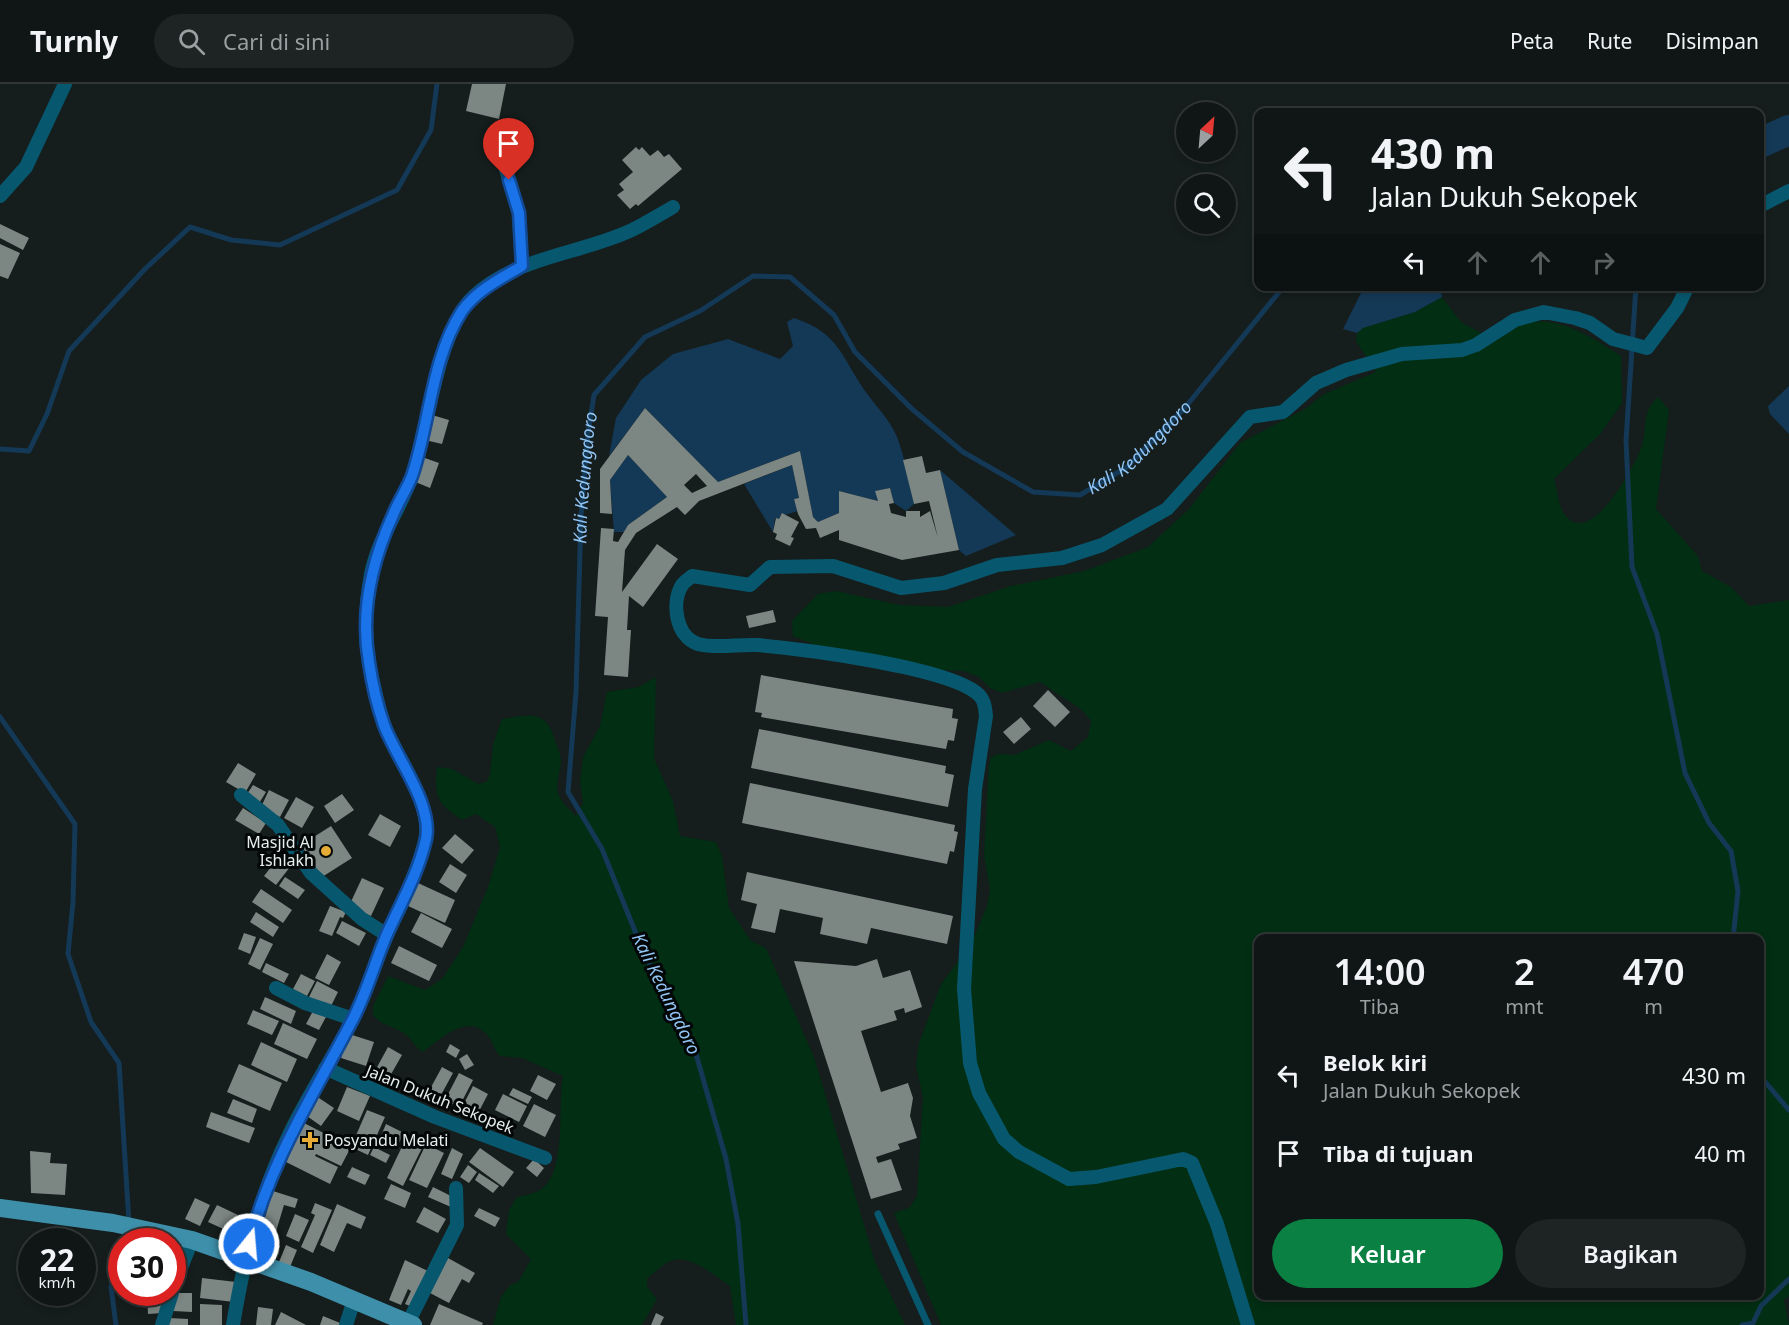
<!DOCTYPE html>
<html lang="id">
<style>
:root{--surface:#101616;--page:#1e2323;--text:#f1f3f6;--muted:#9c9fa1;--line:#303535;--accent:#0b8043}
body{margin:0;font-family:"Noto Sans",sans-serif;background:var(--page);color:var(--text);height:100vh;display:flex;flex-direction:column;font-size:22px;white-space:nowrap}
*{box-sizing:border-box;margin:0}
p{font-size:20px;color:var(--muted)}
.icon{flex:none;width:33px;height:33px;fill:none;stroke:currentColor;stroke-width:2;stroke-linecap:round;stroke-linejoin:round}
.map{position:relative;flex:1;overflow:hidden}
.drawer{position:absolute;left:1254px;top:850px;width:510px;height:366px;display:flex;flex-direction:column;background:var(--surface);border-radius:12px;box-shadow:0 3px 9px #0003,0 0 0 2px var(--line)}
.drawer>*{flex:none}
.top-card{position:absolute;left:1254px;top:24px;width:510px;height:183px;border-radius:12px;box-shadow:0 3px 9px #0003,0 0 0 2px var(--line);background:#101616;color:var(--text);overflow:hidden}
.needle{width:39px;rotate:26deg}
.tools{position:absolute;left:1176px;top:18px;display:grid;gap:12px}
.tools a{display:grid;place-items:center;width:60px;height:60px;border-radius:50%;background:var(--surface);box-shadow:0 3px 9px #0003,0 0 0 2px var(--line);font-size:30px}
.speed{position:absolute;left:18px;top:1144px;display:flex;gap:12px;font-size:30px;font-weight:700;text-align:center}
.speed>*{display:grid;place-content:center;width:78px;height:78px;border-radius:50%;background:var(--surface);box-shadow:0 3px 9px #0003,0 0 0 2px var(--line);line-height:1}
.speed small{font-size:15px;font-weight:400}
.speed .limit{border:9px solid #d22;background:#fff;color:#111}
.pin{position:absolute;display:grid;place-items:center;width:51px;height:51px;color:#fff;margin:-62px -26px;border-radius:50% 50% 50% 0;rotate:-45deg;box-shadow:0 0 6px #0007}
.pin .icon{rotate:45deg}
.me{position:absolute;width:66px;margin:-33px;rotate:17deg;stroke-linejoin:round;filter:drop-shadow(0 0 4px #0008)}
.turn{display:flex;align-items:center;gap:21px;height:126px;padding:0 18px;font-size:27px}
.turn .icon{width:78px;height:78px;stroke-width:2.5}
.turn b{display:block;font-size:42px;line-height:51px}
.lanes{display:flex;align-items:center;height:57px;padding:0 18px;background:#0003;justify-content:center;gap:30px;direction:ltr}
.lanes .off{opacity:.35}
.eta{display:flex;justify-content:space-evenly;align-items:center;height:102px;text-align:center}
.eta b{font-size:36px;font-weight:600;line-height:42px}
.action{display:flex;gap:12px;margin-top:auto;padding:12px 18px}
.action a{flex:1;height:69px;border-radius:36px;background:var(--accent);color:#fff;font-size:24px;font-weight:600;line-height:69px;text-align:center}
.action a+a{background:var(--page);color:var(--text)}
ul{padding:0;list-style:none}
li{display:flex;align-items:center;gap:18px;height:78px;padding:0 18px}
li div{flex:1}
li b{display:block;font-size:22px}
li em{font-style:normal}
header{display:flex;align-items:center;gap:36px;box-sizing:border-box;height:84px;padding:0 30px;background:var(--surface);border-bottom:2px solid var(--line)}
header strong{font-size:28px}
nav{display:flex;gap:33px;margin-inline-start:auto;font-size:21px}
.search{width:420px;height:54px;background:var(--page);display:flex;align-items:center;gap:15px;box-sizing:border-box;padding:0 21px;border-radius:33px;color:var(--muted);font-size:22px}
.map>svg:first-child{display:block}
.green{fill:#022e13;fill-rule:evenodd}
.water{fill:#143956}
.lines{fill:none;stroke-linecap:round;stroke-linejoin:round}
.stream{stroke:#143956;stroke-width:5}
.river{stroke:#143956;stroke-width:30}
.building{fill:#7c8683;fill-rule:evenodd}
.lane{stroke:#07586e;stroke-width:7}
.street{stroke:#07586e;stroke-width:14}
.primary{stroke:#3e8faa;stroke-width:18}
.route-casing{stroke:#114b97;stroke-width:15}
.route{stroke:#1a73e8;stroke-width:10}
.poi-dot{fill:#e6ac36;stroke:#040707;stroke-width:2}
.labels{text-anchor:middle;stroke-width:6;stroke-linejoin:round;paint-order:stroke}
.poi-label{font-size:16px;fill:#e7eded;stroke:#040707;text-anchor:end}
.street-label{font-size:16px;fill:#e7eded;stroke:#040707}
.water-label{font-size:18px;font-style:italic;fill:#91c4f3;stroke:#040707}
</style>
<header>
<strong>Turnly</strong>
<div class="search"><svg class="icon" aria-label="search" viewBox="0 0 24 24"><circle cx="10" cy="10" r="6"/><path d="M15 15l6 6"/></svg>Cari di sini</div>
<nav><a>Peta</a><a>Rute</a><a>Disimpan</a></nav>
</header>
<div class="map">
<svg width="1789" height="1241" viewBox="0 0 1789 1241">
<rect width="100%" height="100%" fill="#151d1d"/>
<!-- green -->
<path class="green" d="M1442,213L1461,238L1496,257C1503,252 1508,246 1515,243C1553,226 1591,253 1621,272L1622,319L1601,349L1554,395C1557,404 1558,417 1562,426C1586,472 1634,384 1641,364C1648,345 1641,327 1658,313L1669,326L1656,425L1698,472L1702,487L1731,503L1749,522L1789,516V1212L1784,1216L1789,1241H941L894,1129L909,1124L917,1112L923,1013L916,982L919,959L941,900L971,860L987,822L990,806L984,771L989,680L991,673L999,670L1014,671L1049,656L1071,667L1088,653L1091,637L1082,626L1040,598L1002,609L990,604L979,593L964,587L925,585L830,567L793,552L792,537L818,510L836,507L900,521L948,523L1011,502L1084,487L1148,463L1189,425L1240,359L1305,325L1324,310L1376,288L1356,257L1357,249L1362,244L1415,228ZM1258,855H1760V1212H1258Z
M656,593L654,674L673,717L680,752L716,758L722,772L729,824L751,857L766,864L814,973L875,1178L905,1241H736L730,1202C715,1192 689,1169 670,1177C662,1181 654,1189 647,1195V1203L657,1215L642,1241H493L501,1213L510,1201L518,1198L531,1175L506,1150L509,1126L517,1113C524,1111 534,1110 540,1106C568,1088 557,1022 563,992L522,974L500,972C494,966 493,958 488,952C469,927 440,955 423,968C415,964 413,956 406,951C396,942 382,943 373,931V922L388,892L425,906L442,895L463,863L488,803L500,763L495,743L476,730L462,736C437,719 434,713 437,683L452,685L478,700L486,698L490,691L493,660L502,635C531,630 547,625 556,659C558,664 561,672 561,677C560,689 554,702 560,714C564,720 571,727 576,732L583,719L580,698L583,673L600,642L607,608L638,603Z"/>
<!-- water -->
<path class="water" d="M1364,203H1430L1441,208L1442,213L1415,228L1363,244L1357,249L1343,245Z
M794,234C839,249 841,272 865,307C876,322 890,336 897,353C905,374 909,399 914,420L906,427L894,419L890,404L876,407L878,417L839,407V429L818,438L813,433L800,367L718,398L645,324L609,372L616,334L641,296L673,270L728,255L780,275L793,262L787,238Z
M1789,302V350L1770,330L1768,322Z
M628,371L667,413L628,441L624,448H614L610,396Z
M792,381L799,414L794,415L798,427L785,431L782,429L779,435L775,434L773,448L744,400Z
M940,386L1016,451L966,472L959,466Z"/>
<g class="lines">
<!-- stream -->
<g class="stream">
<path d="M1636,202L1626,357L1632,483L1657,550L1685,689L1709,739L1731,767L1738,807L1733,855"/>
<path d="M0,365L29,367L47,330L69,267L145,185L190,143L231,156L280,161L397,106L431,46L437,0"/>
<path d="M0,633L75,740L73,818L68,870L91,938L119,979L129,1139L125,1158"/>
<path d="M1760,992L1789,1026"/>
<path d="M116,1241L111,1203L122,1174"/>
<path id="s1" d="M746,1241L738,1140L726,1075L692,956L645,872L602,765L568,708L576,608L581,432L588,349L594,311L645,253L700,227L753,192L790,193L834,231L855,268L912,325L963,368L1033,408L1080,411L1127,383L1183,326L1284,202"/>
<path d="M1742,1241L1753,1239L1761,1222L1789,1195"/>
</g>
<!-- river -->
<path class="river" d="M1760,59L1789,46"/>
</g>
<!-- building -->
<path class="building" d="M472,0H506L499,35L466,27Z
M636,63L639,66L642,63L650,72L658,66L664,73L669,70L682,85L638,122L636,120L630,125L617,111L624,106L619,100L633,88L622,76Z
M0,140L29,154L23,166L0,154Z
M0,160L20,169L8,195L0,192Z
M645,324L718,398L800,367L813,433L818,438L839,429V407L878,417L875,407L890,404L894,419L889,420L891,429L906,433V427H920V433L930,427L938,454L929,417L914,420L903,376L922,372L926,389L940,386L959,466L902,476L839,456V446L820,454L816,444L806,445L798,430L794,415L799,414L792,381L699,417L685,431L677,423L636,449L625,466L622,508L657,460L678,475L643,523L629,512L627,546H631L628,593L604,591L608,533L595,532L601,444L614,445L613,457L618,458L628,441L667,413L628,371L610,396L612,430L600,429V385ZM696,390L707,402L692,409L684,401Z
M432,331L449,336L442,360L425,356Z
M422,373L439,379L430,404L413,397Z
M782,429L799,438L791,453L794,454L790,462L775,455L777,450L773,448L776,434L779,435Z
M773,526L776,538L749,544L746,532Z
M761,591L953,625L952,634L958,635L954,657L948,656L946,665L761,633L762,629L755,628Z
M1048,606L1070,628L1055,643L1033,622Z
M1021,633L1031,645L1014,660L1003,648Z
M759,645L946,682L945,689L954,691L948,723L751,684Z
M238,679L256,690L245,709L226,698Z
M750,699L955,741L954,747L958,748L954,768L950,767L947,780L742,739Z
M253,701L266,708L258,721L245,713Z
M269,706L289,716L280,733L261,723Z
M342,710L354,726L335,739L324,722Z
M296,713L314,723L302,744L284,734Z
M243,724L266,739L259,750L235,736Z
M380,730L401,742L390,763L368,751Z
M331,742L352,774L322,793L301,761Z
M455,750L474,766L462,780L442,764Z
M278,774L290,783L276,801L264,792Z
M450,780L467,791L456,809L439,798Z
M747,788L953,832L947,860L871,844L867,860L820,850L823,834L780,825L775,849L751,844L757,820L741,816Z
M285,793L305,806L298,815L279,802Z
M362,794L384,804L371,832L349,822Z
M418,799L455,816L445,839L408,822Z
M261,805L292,826L283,839L252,818Z
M330,822L346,828L343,834L340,833L332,852L319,847Z
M256,828L279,843L273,853L250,838Z
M421,829L452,845L442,864L411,848Z
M342,837L366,849L359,862L336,849Z
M244,849L256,853L250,870L238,865Z
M260,854L273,860L260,886L248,880Z
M399,862L437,881L429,897L391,879Z
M327,870L341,878L329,901L315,894Z
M877,875L883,894L910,886L922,923L905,929L904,924L894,927L897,936L861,947L881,1008L908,999L913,1014L910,1032L917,1054L898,1060L900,1065L876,1073L878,1079L891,1075L902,1106L871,1115L794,877L856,882Z
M266,879L289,890L284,899L262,888Z
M301,890L315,897L307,912L293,905Z
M317,897L338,908L330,924L309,913Z
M265,913L296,927L291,940L260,925Z
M314,925L327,931L319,946L306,940Z
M253,926L279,937L272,951L247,940Z
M283,939L317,955L307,975L274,960Z
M349,950L374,958L366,982L341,974Z
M261,958L297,975L287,998L251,981Z
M450,960L460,966L456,974L446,968Z
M388,963L402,971L390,992L376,985Z
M467,970L474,981L465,986L459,975Z
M239,980L282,999L270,1027L227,1008Z
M442,983L453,989L441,1011L430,1005Z
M459,989L473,996L459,1023L445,1016Z
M538,991L556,1000L547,1016L530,1007Z
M473,1002L488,1010L475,1035L460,1027Z
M347,1003L370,1012L359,1037L337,1027Z
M513,1004L532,1013L528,1020L509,1011Z
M503,1010L527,1022L519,1038L495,1026Z
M316,1012L334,1024L321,1042L304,1030Z
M233,1015L257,1025L252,1039L227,1029Z
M534,1020L556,1031L545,1053L523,1042Z
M367,1026L385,1033L368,1071L351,1063Z
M211,1028L255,1044L249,1059L206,1043Z
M304,1039L351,1063L341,1082L316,1070L315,1072L338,1083L330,1100L286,1078Z
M386,1040L404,1049L397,1063L380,1054Z
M408,1050L425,1058L403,1102L387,1094Z
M426,1060L444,1069L427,1104L409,1096Z
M374,1063L390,1071L386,1079L370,1071Z
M452,1064L463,1070L452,1095L441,1090Z
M480,1064L514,1088L503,1103L469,1078Z
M30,1067L51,1069L50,1079L67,1080L65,1111L31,1109Z
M534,1075L544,1084L537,1093L526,1084Z
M468,1081L477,1088L469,1099L460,1093Z
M352,1083L370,1091L365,1101L347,1093Z
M479,1089L499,1102L493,1109L475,1096Z
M391,1100L411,1109L405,1124L384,1115Z
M433,1103L455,1114L451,1123L428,1113Z
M273,1107L298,1115L295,1124L284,1121L274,1154L260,1150Z
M195,1114L210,1121L200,1142L185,1135Z
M315,1119L332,1126L313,1169L301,1163L315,1131L311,1129Z
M337,1120L366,1133L361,1145L347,1139L334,1168L320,1161Z
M217,1121L238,1131L230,1148L208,1138Z
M424,1123L446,1135L438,1149L416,1138Z
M479,1124L500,1134L495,1143L474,1132Z
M295,1130L309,1136L299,1158L286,1152Z
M286,1161L297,1166L290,1183L279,1178Z
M448,1174L475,1189L469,1199L462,1195L449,1219L430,1209Z
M405,1176L430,1188L410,1222L405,1220L411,1207L408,1205L401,1221L389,1216Z
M202,1194L236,1198L234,1218L200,1214Z
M147,1209H161L162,1229L148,1230Z
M173,1209H192V1228L173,1227Z
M200,1220L222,1221V1241H200Z
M439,1220L483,1239L482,1241H430Z
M258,1223L273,1225L271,1241H256Z
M281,1228L306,1241H275Z
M656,1229L664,1233L660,1241H651Z
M323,1232L345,1241H320Z
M169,1234L188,1235V1241H169Z"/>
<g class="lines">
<!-- lane -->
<path class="lane" d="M878,1130L928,1241"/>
<!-- street -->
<path class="street" d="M504,79L519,129L522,182
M0,112L26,83L65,0
M1760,122L1789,107
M241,711L278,741L311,789L362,835L387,851
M276,904L305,919L353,935
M325,984L435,1033L545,1074
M172,1207L192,1156
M408,1239L457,1141L456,1104
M162,1241L172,1209
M233,1241C244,1175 259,1112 289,1051C308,1011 333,974 353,935C367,907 375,877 388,849C402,818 417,790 425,757C434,720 396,674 384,640C378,624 375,606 371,589C364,557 365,522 371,490C378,454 400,426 412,392C429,343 436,248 474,212C518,172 581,170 632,146C646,139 659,131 673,123
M346,1241L354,1216
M1248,1241L1217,1140L1192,1079L1183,1075L1096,1093L1069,1095L1019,1068L1004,1055L979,1009L970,979L964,905L975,705L986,632C985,624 985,617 979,611C950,583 801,565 757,561C739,560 716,565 698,560C676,553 671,519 682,501C684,498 689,495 692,492L750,501L770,483L833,482L901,504L944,499L997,481L1062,474L1102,461L1167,425L1250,333L1283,328L1316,299L1346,286L1402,270L1462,266L1476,261L1515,236L1544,228L1575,234L1590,239L1613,255L1647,264L1677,224L1688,202"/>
<!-- primary -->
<path class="primary" d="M0,1124L113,1139L192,1156L311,1198L413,1241"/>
</g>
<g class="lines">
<!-- route casing -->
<g class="route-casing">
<path id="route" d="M249,1160C270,1078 314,1010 353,935C367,908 375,878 387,850C401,819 418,790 426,755C433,720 396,674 384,641C377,621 372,599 369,578C360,527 372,477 393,431C398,418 407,405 412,392C430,339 431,275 462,227C477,206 500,195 522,182L519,129L509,96"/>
</g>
<!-- route -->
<use href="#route" class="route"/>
</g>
<!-- markers -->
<g class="poi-dot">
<circle cx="326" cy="767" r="6"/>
<path d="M307 1047h6v6h6v6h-6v6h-6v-6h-6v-6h6z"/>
</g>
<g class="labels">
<!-- poi labels -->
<g class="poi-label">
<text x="314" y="764">Masjid Al<tspan x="314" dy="18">Ishlakh</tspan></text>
<text x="324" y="1062" text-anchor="start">Posyandu Melati</text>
</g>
<!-- street labels -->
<g class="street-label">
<text transform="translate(440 1015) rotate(22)" y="6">Jalan Dukuh Sekopek</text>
</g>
<!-- water labels -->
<g class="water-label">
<text dy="6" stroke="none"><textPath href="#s1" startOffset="1658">Kali Kedungdoro</textPath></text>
<text dy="6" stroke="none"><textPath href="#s1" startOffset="884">Kali Kedungdoro</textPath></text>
<text transform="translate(666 910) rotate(64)" y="6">Kali Kedungdoro</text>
</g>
</g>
</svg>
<div class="tools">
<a><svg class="needle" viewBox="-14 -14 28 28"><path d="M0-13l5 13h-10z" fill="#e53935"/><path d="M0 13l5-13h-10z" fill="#9c9fa1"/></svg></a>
<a><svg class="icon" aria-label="search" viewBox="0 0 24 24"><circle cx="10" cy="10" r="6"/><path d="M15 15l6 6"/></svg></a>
</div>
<div class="speed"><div>22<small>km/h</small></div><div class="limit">30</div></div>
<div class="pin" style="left:509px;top:96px;background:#d93025"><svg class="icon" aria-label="arrive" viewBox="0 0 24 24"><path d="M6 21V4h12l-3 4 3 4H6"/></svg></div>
<svg class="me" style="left:249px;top:1160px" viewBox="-20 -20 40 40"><circle r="17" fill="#1a73e8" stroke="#fff" stroke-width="3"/><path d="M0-11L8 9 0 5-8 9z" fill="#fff"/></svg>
<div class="top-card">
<div class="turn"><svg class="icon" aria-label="left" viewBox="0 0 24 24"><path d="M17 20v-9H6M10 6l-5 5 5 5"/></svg><div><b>430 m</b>Jalan Dukuh Sekopek</div></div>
<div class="lanes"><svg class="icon" aria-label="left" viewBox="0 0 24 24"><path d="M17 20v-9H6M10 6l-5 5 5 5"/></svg><svg class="icon off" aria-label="ahead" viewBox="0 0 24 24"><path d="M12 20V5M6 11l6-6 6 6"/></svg><svg class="icon off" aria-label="ahead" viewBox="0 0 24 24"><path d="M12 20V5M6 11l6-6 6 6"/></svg><svg class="icon off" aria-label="right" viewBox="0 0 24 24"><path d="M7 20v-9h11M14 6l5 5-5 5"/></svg></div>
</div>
<section class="drawer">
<div class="eta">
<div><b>14:00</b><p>Tiba</p></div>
<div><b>2</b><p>mnt</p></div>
<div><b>470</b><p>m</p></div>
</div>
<ul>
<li><svg class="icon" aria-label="left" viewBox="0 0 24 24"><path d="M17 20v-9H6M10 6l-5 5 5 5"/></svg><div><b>Belok kiri</b><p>Jalan Dukuh Sekopek</p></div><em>430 m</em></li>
<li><svg class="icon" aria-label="arrive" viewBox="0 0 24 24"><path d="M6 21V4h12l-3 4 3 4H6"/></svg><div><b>Tiba di tujuan</b></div><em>40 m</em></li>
</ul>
<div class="action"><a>Keluar</a><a>Bagikan</a></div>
</section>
</div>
